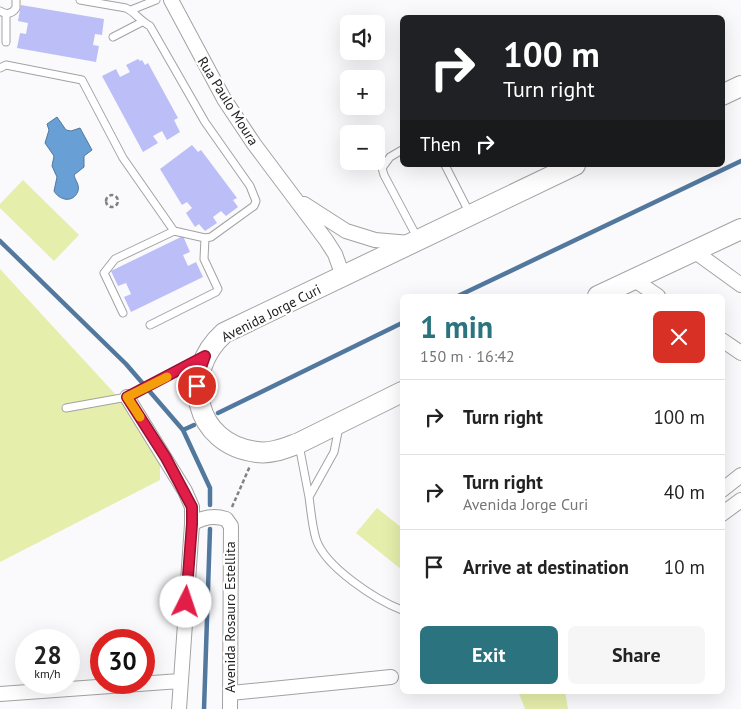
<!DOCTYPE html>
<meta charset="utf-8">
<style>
:root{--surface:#fff;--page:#f6f6f6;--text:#222;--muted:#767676;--line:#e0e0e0;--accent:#2b737e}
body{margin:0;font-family:"PT Sans",sans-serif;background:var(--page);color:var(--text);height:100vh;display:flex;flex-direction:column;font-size:19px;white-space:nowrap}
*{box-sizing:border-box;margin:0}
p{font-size:16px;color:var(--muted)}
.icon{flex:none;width:28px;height:28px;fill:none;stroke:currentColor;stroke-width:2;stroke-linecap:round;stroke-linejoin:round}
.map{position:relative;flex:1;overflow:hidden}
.drawer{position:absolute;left:400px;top:294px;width:325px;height:400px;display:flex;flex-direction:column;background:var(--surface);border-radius:8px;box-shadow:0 5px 20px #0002}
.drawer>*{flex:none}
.hud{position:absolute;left:400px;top:15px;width:325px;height:152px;border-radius:8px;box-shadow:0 5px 20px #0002;background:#202124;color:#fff;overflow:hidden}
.buttons{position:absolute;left:340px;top:15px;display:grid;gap:10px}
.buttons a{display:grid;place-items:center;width:45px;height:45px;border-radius:8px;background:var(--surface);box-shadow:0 5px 20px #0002;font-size:25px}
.speed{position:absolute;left:15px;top:629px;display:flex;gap:10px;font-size:25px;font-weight:700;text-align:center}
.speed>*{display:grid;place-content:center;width:65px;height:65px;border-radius:50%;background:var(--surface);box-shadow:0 5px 20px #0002;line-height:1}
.speed small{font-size:12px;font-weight:400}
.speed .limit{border:8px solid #d22;background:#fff;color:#111}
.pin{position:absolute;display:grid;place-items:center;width:42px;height:42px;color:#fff;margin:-21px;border:2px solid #fff;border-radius:50%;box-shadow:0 1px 5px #0007}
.me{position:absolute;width:55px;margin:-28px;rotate:4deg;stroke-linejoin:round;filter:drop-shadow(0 0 4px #0008)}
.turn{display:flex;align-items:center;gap:18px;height:105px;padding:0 20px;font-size:22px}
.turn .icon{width:65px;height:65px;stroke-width:2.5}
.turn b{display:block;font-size:35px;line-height:42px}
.then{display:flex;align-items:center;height:48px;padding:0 20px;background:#0003;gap:10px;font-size:19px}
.round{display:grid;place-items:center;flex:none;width:52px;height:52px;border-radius:8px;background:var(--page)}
.headline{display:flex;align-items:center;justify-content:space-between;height:85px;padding:0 20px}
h1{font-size:30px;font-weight:700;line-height:38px;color:var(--accent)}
.primary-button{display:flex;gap:10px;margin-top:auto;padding:10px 20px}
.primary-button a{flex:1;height:58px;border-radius:8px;background:var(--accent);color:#fff;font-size:20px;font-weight:700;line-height:58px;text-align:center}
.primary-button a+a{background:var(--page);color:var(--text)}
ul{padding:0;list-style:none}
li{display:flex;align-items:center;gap:15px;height:75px;padding:0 20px;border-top:1px solid var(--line)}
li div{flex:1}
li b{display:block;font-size:19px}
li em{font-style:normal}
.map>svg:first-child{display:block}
.green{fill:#e5eeab}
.water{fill:#689fd5;stroke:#52789e}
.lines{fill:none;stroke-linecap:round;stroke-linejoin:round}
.stream{stroke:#52789e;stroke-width:4.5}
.building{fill:#bbbef7}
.lane-casing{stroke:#a2a2a4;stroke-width:9}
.street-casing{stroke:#a2a2a4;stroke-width:16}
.secondary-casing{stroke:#a2a2a4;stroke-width:22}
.path{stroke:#818182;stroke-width:2.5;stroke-dasharray:4 2.5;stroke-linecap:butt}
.lane{stroke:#fff;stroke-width:7}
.street{stroke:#fff;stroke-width:14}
.secondary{stroke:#fff;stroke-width:20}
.route-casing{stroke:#92132f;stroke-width:12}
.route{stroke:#e11d48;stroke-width:9}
.slow{stroke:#f59e0b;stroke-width:9}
.labels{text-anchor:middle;stroke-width:4.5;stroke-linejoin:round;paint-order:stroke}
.street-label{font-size:14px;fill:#1d1d1d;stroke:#fff}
</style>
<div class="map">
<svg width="741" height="709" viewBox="0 0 741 709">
<rect width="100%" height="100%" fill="#fafafc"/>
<!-- green -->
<path class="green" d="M23,180L79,235L54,261L0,208V204Z
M0,269L128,408L160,464V480L0,562Z
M377,508L402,528V570L356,533Z
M518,691H565L568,709H525Z"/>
<!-- water -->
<path class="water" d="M57,117L66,130L71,131L80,128L92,150L84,156V167L74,175C75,180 80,185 78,191C73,204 59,200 54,191L57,177L52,166L54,156L45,143L49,130L47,124Z"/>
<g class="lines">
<!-- stream -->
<path class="stream" d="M0,241L126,364L183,430L210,488V505
M458,296L741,161
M218,413L402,323
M183,430L194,425
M204,709L210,529"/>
</g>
<!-- building -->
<path class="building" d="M21,5L104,19L102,35L95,34L93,45L99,46L96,62L17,48L20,33L26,34L28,23L18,21Z
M138,59L140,61L142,60L145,65L148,63L178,118L174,120L180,132L167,140L162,131L153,136L158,143L143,152L102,76L116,69L120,77L130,72L126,65Z
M192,145L198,152L201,150L237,198L233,200L238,207L226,216L221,211L213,217L217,223L205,231L199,224L195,227L186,213L192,208L187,202L182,205L160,169Z
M183,236L190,252L183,255L188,266L196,262L203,277L131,312L124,297L131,294L126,283L118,286L111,271Z"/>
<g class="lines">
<!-- lane casing -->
<g class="lane-casing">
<path id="lane" d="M131,10L156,0
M0,11C6,15 12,14 16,8V0
M113,37L142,22
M6,42V14
M0,68L6,65L82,80L123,158L174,231L205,238L211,237L254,206L256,201L250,186L205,122L150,26C140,21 135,12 126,8L80,0
M402,150L390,157L382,168L384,175L418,239
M445,165L470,214
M123,313L104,273L115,259L174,231
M150,325L216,292L218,289L204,259L205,238
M66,408L127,397L200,359
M339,427L334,452L309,497C311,511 312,526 316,539C325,567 376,600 402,610
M299,445L309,497"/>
</g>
<!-- street casing -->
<g class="street-casing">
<path id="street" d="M171,0L224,99L254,144L326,240L335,254L343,276
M304,204L346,231L375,240L410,243
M694,251L741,285
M633,279L658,296
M722,340L741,353
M127,397L185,491L192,507V524L179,709
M722,490L741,475
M722,514L741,500
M192,524C203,517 214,515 226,519L231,526L230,709
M231,693L391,677
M0,694L180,681"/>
</g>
<!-- secondary casing -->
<g class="secondary-casing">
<path id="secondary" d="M722,95L741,86
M598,296L741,229
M402,392L299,443C285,448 272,454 257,452C194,445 179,373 224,333L575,165"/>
</g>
<!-- path -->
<path class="path" d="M106 201a6 6 0 1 1 12 0a6 6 0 1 1-12 0Z
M232,507L250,466"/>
<!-- lane -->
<use href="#lane" class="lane"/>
<!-- street -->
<use href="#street" class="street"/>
<!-- secondary -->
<use href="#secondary" class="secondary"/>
</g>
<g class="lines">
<!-- route casing -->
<g class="route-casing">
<path id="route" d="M186,602L192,524V507L166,458L127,397L205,356L198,376L197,386"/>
</g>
<!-- route -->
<use href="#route" class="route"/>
<!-- slow -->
<path class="slow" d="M140,417L127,397L167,377"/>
</g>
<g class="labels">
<!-- street labels -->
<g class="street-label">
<text transform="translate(228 101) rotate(58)" y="5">Rua Paulo Moura</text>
<text transform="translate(271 313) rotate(-27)" y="5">Avenida Jorge Curi</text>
<text transform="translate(230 617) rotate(-90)" y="5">Avenida Rosauro Estellita</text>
</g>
</g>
</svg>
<div class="buttons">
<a><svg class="icon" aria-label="sound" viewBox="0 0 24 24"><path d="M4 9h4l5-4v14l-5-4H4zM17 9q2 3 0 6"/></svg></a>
<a>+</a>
<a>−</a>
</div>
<div class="speed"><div>28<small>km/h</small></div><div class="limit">30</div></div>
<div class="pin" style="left:197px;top:386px;background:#d93025"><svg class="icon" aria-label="arrive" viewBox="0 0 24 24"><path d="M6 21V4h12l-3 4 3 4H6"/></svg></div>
<svg class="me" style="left:186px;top:602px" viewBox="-20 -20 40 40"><circle r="19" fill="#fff"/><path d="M0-13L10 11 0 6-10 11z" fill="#e11d48"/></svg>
<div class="hud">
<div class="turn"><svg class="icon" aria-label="right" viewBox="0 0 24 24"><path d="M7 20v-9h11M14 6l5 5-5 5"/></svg><div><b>100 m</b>Turn right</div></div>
<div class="then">Then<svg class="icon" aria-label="right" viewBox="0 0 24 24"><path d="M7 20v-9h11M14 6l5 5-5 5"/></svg></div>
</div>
<section class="drawer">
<div class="headline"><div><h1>1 min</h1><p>150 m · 16:42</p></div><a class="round" style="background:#d93025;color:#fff"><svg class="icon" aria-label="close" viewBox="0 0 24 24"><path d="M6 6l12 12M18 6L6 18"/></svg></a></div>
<ul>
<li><svg class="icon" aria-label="right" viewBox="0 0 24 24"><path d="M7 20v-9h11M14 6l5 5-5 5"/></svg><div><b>Turn right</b></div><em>100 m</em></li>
<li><svg class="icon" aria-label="right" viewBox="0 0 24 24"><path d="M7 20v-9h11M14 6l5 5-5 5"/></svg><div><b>Turn right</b><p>Avenida Jorge Curi</p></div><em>40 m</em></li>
<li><svg class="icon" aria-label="arrive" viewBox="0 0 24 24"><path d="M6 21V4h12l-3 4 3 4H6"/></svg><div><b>Arrive at destination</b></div><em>10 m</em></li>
</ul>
<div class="primary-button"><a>Exit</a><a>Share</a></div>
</section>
</div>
